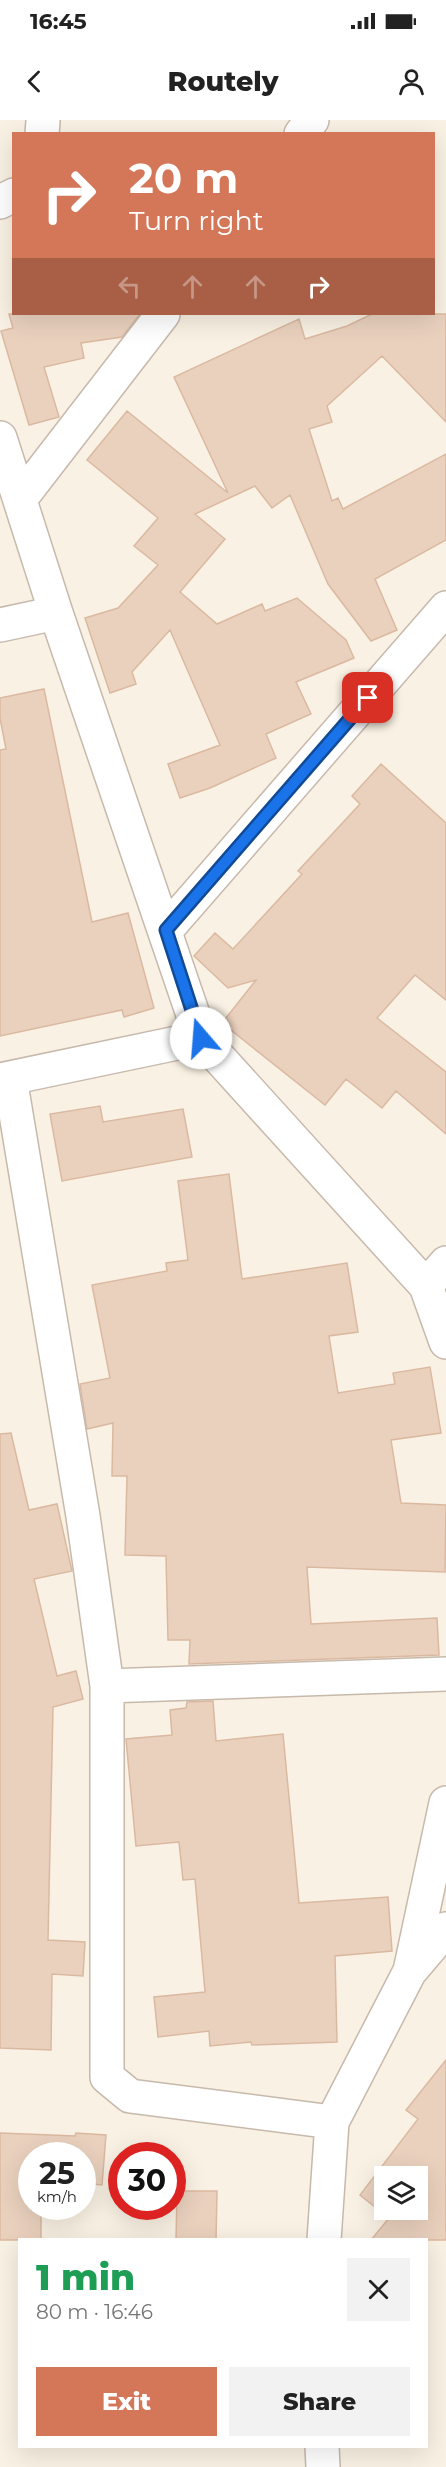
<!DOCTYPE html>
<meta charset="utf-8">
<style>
:root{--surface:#fff;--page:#f2f2f2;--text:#222;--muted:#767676;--accent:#d37758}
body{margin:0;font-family:Montserrat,sans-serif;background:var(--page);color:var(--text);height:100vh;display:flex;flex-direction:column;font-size:22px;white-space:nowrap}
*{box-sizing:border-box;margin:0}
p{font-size:20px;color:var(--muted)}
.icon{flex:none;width:33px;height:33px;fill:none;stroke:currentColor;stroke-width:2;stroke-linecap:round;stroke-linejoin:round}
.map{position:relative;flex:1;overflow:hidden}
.side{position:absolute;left:18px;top:2118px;width:410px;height:210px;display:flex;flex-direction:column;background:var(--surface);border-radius:0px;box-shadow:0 6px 24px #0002}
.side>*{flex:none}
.guide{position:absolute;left:12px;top:12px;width:423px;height:183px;border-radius:0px;box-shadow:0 6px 24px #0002;background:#d37758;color:#fff;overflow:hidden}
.tools{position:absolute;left:374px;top:2046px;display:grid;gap:12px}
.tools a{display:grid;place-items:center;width:54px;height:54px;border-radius:0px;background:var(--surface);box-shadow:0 6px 24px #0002;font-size:30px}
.speed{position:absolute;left:18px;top:2022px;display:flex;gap:12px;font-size:30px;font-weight:700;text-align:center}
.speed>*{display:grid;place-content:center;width:78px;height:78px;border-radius:50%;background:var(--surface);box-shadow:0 6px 24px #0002;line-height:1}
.speed small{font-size:15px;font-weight:400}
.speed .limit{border:9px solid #d22;background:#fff;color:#111}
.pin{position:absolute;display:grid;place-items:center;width:51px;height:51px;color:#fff;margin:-26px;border-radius:12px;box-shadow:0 3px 9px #0006}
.me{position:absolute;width:66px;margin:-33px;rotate:342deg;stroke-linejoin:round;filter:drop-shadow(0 0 4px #0008)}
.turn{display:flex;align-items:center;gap:21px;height:126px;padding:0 18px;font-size:27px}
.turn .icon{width:78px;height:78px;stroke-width:2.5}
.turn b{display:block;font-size:42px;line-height:51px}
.lanes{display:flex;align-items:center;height:57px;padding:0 18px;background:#0003;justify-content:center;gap:30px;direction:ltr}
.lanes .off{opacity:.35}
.round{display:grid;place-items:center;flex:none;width:63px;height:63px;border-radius:0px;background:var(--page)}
.overview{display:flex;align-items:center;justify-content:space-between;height:102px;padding:0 18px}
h1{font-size:36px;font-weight:800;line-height:45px;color:#1e9e55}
.button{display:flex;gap:12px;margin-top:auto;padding:12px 18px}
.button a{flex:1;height:69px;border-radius:0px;background:var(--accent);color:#fff;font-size:24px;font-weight:800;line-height:69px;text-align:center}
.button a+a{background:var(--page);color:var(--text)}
.status{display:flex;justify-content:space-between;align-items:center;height:42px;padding:0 30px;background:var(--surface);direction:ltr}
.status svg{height:16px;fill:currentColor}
header{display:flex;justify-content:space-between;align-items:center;height:78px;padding:0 18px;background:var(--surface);font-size:27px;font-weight:800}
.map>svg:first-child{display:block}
.building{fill:#ead1be;stroke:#dbb9a1;stroke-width:1.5;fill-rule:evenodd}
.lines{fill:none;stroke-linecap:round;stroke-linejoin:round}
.minor-casing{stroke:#c7b9ac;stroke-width:36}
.minor{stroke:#fff;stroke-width:33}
.route-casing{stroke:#114b97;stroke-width:15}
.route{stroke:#1a73e8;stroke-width:10}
</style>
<div class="status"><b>16:45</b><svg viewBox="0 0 49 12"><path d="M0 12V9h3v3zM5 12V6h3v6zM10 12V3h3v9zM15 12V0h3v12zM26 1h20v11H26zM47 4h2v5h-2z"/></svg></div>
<header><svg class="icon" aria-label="back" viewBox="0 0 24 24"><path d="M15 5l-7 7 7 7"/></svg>Routely<svg class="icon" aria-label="person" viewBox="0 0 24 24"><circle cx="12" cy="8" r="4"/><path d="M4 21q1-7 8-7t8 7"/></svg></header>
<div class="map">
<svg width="446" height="2347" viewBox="0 0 446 2347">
<rect width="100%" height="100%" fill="#f9f1e3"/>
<!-- building -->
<path class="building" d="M9,194H140L122,217L81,223L84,238L44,247L59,297L29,305L1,211L13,208Z
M372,194H446V302L382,236L327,286L332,302L309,309L332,381L338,378L343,389L446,334V420L375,459L397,510L371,521L328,464L290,375L272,388L255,366L195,394L225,419L180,472L217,504L262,484L265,491L297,478L346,520L354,538L296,562L311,594L266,614L276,638L210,668L180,678L168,644L220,625L170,510L132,552L136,564L110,573L85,498L118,488L158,445L134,426L158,398L87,340L127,291L228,373L174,257L299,199L305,219L347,206Z
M44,569L92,802L128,793L154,888L124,897L122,890L0,916V630L6,629L0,598V578Z
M381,644L446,703V880L415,855L377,898L446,952V1014L396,971L382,988L346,959L325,985L222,903L256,860L228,868L194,836L215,813L233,829L302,754L298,751L360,684L352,676Z
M100,986L103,1002L183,989L192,1037L62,1061L50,994Z
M229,1054L242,1159L347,1143L358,1212L329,1216L338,1273L395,1264L393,1253L430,1247L441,1313L391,1320L401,1383L446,1385L445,1452L307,1447L311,1504L437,1498L439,1535L189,1544L190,1520H168L166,1436L125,1435L127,1356H112L113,1303L87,1309L80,1264L110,1258L92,1165L167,1151L166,1143L188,1140L178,1061Z
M11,1313L29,1390L57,1384L72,1451L34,1459L57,1556L76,1551L83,1579L53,1587L48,1820L85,1822L83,1856L52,1854L51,1930L0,1928V1314Z
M213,1581L216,1621L283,1614L299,1783L388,1777L392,1831L335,1836L337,1922L252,1925L251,1922L210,1926L209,1911L158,1917L154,1877L205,1872L195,1759L183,1760L179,1722L136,1726L126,1619L172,1615L170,1590L186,1588L187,1582Z
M446,1940V2120H371L389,2098L360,2075L418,1999L406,1990ZM384,2056H417V2090H384Z
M0,2013L75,2016L76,2013L106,2015L102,2065L82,2063V2036H32V2086H41V2120H0Z
M177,2071H217L216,2120H176Z"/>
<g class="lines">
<!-- minor casing -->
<g class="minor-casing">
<path id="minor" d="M42,14L43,1
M301,14L312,0
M0,82L14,75
M0,318L56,493L201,918L426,1166L446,1222
M21,378L163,194
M0,505L56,493
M166,810L446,488
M10,958L83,1396L107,1566V1957L130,1976L332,2002
M0,960L201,918
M426,1166L446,1143
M107,1566L446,1554
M412,1849L446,1809
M324,2120L332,2002L410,1851L446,1683
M322,2326L323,2347"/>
</g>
<!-- minor -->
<use href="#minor" class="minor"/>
</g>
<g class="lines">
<!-- route casing -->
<g class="route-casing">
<path id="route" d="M201,918L166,810L368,578"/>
</g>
<!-- route -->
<use href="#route" class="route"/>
</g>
</svg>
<div class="tools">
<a><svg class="icon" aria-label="layers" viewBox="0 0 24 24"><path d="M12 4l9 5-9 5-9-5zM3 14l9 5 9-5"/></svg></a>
</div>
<div class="speed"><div>25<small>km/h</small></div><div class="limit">30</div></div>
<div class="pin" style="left:368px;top:578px;background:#d93025"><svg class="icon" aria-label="arrive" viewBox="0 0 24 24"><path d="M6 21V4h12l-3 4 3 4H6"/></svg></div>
<svg class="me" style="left:201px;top:918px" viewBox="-20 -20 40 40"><circle r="19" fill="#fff"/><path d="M0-13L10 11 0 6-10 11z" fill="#1a73e8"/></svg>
<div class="guide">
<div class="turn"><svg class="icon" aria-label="right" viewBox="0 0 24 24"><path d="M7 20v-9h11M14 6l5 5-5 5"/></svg><div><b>20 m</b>Turn right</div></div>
<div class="lanes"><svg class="icon off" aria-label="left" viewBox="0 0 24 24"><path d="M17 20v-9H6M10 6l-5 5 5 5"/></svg><svg class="icon off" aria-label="ahead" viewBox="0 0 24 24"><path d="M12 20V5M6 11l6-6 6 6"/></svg><svg class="icon off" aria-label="ahead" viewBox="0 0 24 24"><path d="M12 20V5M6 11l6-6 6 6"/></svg><svg class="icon" aria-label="right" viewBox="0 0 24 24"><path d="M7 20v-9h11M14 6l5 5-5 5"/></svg></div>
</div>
<section class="side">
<div class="overview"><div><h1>1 min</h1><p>80 m · 16:46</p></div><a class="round"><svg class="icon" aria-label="close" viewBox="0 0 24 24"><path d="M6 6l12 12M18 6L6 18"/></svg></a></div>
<div class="button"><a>Exit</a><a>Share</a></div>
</section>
</div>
